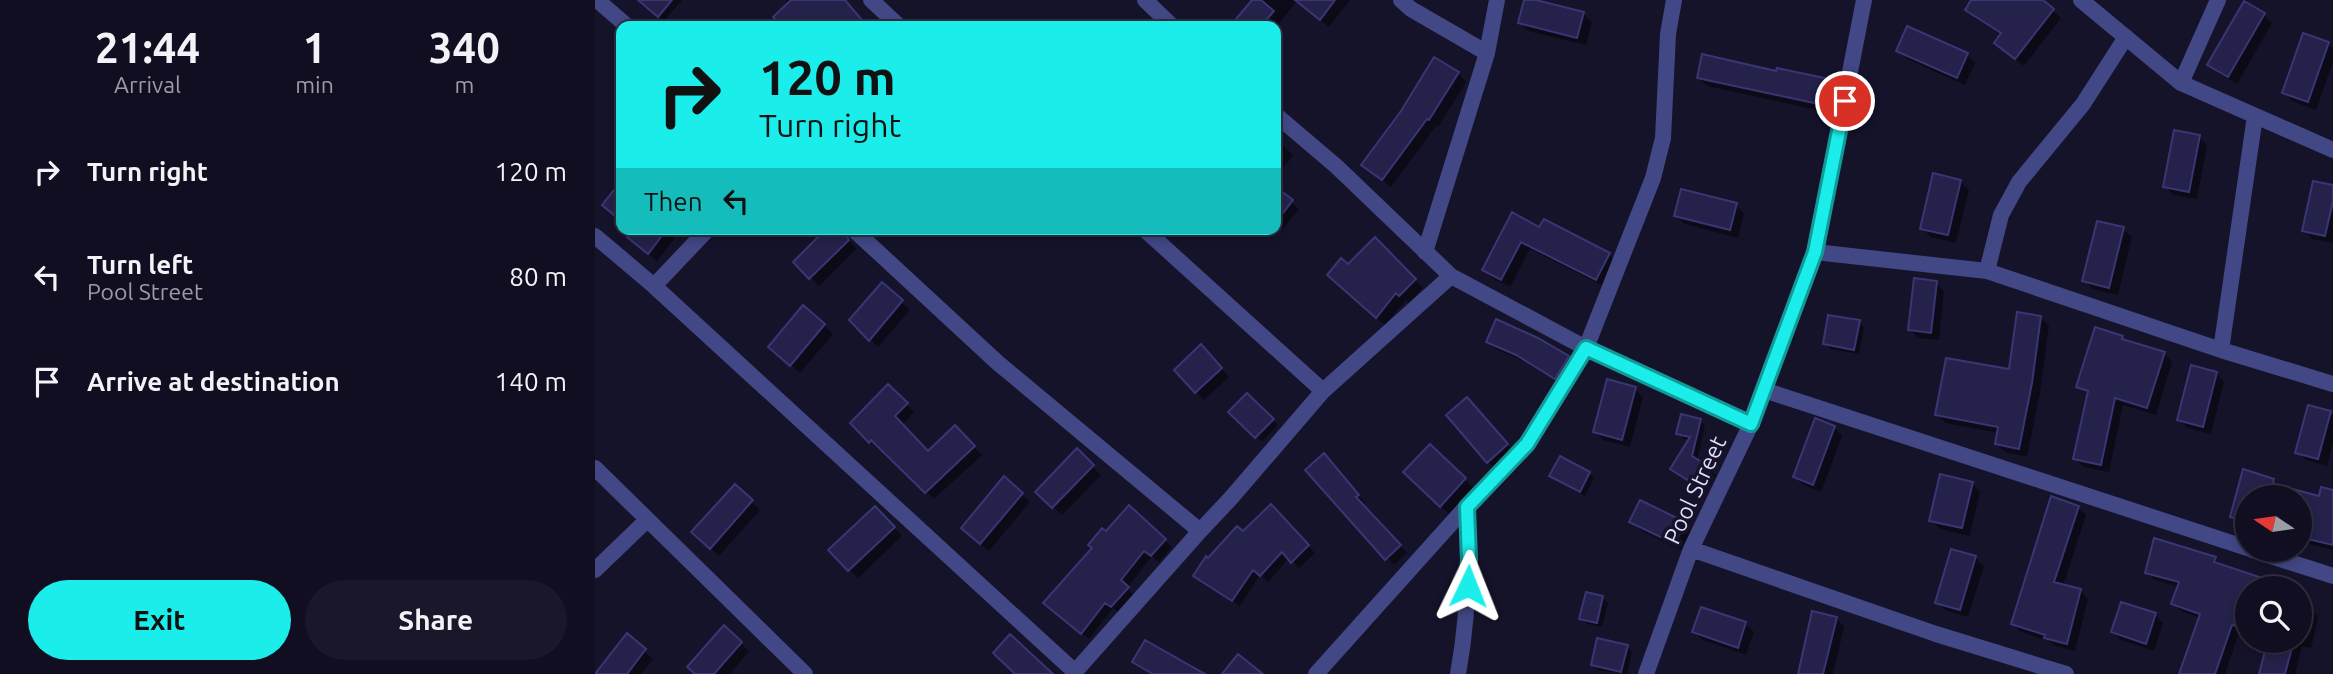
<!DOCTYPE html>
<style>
:root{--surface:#100e20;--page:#191729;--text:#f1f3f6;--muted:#9c9ca5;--line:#302e3e;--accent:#1aedea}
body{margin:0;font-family:Ubuntu,sans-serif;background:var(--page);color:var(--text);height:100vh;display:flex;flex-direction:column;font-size:26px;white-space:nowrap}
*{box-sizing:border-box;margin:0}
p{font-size:23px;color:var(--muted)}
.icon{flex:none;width:38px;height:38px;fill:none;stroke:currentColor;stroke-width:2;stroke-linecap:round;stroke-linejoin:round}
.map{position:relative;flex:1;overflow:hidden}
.details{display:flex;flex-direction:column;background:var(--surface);width:595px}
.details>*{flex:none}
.banner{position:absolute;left:21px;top:21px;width:665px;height:214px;border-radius:14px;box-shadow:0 4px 10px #0003,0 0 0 2px var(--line);background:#1aedea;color:#111;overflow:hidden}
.needle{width:46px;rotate:283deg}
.controls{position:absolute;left:1640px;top:485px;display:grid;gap:14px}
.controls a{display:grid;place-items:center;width:77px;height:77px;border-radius:50%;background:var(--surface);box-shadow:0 4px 10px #0003,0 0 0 2px var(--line);font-size:35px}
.pin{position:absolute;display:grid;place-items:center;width:60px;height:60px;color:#fff;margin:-30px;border:4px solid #fff;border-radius:50%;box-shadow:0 2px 7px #0007}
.me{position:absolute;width:77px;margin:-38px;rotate:2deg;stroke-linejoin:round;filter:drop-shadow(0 0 5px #0008)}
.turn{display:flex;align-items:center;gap:24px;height:147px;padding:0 28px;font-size:32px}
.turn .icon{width:91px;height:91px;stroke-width:2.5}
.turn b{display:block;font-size:49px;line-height:60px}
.then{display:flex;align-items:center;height:66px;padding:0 28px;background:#0003;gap:14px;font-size:26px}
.eta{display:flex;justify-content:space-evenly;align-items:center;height:119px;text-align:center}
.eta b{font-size:42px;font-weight:700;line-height:49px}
.action{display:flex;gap:14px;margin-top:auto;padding:14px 28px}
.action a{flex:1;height:80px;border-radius:42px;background:var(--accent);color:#111;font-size:28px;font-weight:700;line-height:80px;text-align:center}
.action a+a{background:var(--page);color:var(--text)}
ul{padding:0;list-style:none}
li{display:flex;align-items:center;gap:21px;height:105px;padding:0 28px}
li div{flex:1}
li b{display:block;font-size:26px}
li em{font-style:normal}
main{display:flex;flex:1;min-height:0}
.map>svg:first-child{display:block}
.shadow{fill:#0007}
.building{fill:#24214a;stroke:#3a3574;stroke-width:2}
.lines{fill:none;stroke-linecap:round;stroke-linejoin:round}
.minor{stroke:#424785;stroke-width:16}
.route-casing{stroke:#119a98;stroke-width:18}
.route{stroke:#1aedea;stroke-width:12}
.labels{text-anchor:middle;stroke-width:7;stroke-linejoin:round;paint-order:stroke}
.street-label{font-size:23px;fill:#dfdffd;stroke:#15132a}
</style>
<main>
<section class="details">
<div class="eta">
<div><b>21:44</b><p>Arrival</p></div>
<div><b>1</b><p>min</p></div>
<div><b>340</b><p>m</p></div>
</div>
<ul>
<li><svg class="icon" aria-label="right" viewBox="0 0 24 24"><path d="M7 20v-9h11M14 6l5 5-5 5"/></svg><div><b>Turn right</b></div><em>120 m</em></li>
<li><svg class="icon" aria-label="left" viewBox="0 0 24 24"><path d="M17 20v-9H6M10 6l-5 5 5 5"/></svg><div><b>Turn left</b><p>Pool Street</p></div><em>80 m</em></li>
<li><svg class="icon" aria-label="arrive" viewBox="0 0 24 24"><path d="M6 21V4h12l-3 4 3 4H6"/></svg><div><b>Arrive at destination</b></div><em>140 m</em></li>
</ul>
<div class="action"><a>Exit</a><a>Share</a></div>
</section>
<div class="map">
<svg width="1738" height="674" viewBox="0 0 1738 674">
<rect width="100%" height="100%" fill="#15132a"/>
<!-- shadow -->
<path class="shadow" d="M45,0H87L69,21Z
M191,0H249L272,26H189L180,17L195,4Z
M658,0H755L734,27L702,1L681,27L637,26Z
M930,0L988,14L997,22L991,45L933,31L925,23Z
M1378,0H1445L1466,18L1429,66L1409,51L1407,35L1380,18L1372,9Z
M1669,15L1677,23L1642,84L1623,73L1615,65Z
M1733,44L1738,48V62L1721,110L1697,101L1689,93Z
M1303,50L1372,55L1380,63L1370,85L1312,59Z
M863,73L871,82L843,127L841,126L796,187L768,165L807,112Z
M1182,73L1238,82L1246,90L1241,114L1112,86L1103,78Z
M1604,137L1612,145L1602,199L1578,195L1570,186Z
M681,139L698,155L681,176Z
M1365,181L1374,190L1361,243L1336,237L1327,228Z
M1738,187V243L1717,239L1709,230Z
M681,189L704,209L688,229L681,224Z
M1141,205L1149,213L1143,238L1090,224L1081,216Z
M918,215L945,229L1014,255L1023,263L1010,287L935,249L915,287L897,278L889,270Z
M37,229H87L62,261L43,245Z
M245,229L261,249L224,286L200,262Z
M1528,229L1537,237L1523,295L1498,289L1489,280Z
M780,239L828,288L813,303L811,300L790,325L742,283L753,266Z
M1341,283L1349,291L1344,340L1323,338L1315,330Z
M287,284L315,310L283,347L256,320Z
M209,308L238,334L205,373L184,355Z
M1445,317L1454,326L1445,392L1432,457L1410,452L1402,444L1404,433L1351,423L1342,415L1416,371Z
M1264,322L1269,327L1264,354L1235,349L1230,343Z
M1527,337L1532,342L1569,353L1577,362L1561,415L1528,405L1514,472L1489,467L1480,459L1494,396L1483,386Z
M894,342L972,358L980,365L968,385L930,362L901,349Z
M614,355L634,377L609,400L601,392Z
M1621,373L1629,382L1616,434L1592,428L1584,420Z
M293,387L319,412L307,425L334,453L360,428L387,455L339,499L285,447L283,449L257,423Z
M1040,389L1048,397L1035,447L1008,440L1000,431Z
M652,395L683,425L667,442L636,412Z
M880,408L920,453L901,470L893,461Z
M1735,413L1738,416V442L1732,466L1711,460L1702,452Z
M1105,420L1110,426L1102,461L1121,475L1111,492L1077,469L1095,440L1088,439L1083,433Z
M1239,427L1247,436L1226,492L1208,485L1200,477Z
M835,446L878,488L854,514L810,472Z
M482,451L506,475L467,515L442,492Z
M736,463L770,503L767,505L812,553L799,565L712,470Z
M1649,472L1678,481L1685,488L1725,498L1738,491V550L1704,541V497H1652V526L1645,524L1637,516Z
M994,473L999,478L990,496L962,481L956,476Z
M1377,483L1385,492L1375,536L1345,529L1336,520Z
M140,486L165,510L124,556L99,532Z
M426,494L435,502L394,551L376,536Z
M676,507L720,553L704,568L694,558L673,582L665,575L645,606L600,576Z
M1483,507L1491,515L1468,586L1485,590L1493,599L1480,651L1460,646L1454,641L1426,632L1418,624Z
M280,508L307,536L263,578L236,550Z
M534,508L577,547L564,562L557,556L532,588L539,595L524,613L518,608L494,639L457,610L511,533Z
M1036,522L1089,524L1097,532L1088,551L1045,530Z
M1380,558L1389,566L1373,617L1350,610L1342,602Z
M1620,559L1627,566L1693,588H1652V632L1645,630L1630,674H1586L1605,618L1586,611L1578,603L1584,587L1560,580L1552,573Z
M1007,598L1013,603L1007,627L992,624L986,618Z
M1704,607L1715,609L1723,617L1716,648L1707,646L1700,674H1666L1675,640H1704Z
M1107,609L1150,624L1159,632L1151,655L1108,640L1099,632Z
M1560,615L1568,623L1559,651L1526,640L1518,632Z
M1241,618L1249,627L1238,674H1210Z
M129,628L154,651L135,674H102Z
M32,636L58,659L46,674H1Z
M1032,646L1037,652L1032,674L1003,670L998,664Z"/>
<!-- building -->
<path class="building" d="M43,0H77L63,17Z
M196,0H250L272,26H186L178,17Z
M657,0H666L679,11L666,26H635Z
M700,0H740L725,20Z
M929,0H941L989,12L982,38L923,23Z
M1376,0H1448L1459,9L1420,59L1399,43L1406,33L1370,10Z
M1649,1L1670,13L1633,77L1612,65Z
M1312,26L1373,53L1362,78L1301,51Z
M1708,33L1734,42L1713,102L1687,93Z
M1107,54L1181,71L1182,68L1239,80L1233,106L1102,78Z
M839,57L864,72L834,120L832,119L787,180L766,165L806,111Z
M1579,130L1605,135L1594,192L1568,187Z
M1338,173L1366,180L1353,235L1325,229Z
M26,181V221L7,205Z
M1718,181L1738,185V201L1730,236L1707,231Z
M681,187L698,200L681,222Z
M1086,189L1142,203L1135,230L1079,216Z
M917,212L944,227L949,219L1015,253L1001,280L926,242L906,280L887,270Z
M1502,221L1529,227L1514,288L1487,281Z
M38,229H72L53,254L32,237Z
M231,229H247L254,240L214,279L198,262Z
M780,237L821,279L804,296L801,293L781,318L732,275L746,258L753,264Z
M1319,278L1342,281L1336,333L1313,330Z
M287,282L308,300L274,341L254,320Z
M208,305L230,324L195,366L173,347Z
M1422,312L1446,316L1437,383L1424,449L1400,444L1403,427L1340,415L1351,358L1414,369Z
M1233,315L1265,320L1259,350L1228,344Z
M901,319L943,338L974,356L960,379L921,355L891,342Z
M1500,327L1528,336L1527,339L1570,352L1552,408L1520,398L1506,465L1478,459L1493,391L1481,387Z
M606,344L627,368L600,393L579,370Z
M1596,365L1622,372L1608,427L1582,420Z
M1012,379L1041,387L1027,440L998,432Z
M293,384L313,403L300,416L333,451L360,425L380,446L330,493L276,440L274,443L255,423Z
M652,393L679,419L660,438L633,412Z
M872,397L913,444L892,463L851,415Z
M1713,405L1736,411L1723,459L1700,453Z
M1086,414L1106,419L1097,456L1117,468L1105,488L1075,469L1095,437L1081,434Z
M1220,418L1240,426L1218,485L1198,477Z
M835,444L871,478L845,507L808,472Z
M482,448L499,465L457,508L440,492Z
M729,453L764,495L761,497L806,545L790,560L710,470Z
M965,456L995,472L985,492L954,476Z
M1648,469L1679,479L1678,484L1724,496L1726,487L1738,490V545L1704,537V497H1652V521L1635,517Z
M1345,474L1378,482L1367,528L1334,521Z
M409,476L428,493L385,544L366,528Z
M140,484L158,500L115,549L96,532Z
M1456,496L1484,506L1459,582L1486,589L1472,644L1449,638L1450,635L1416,624Z
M1045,500L1090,522L1080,544L1034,522Z
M676,504L714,545L696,563L687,552L665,576L658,570L637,601L598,576L611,556L613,558L642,526L648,531Z
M534,505L571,539L556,556L549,551L526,580L534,587L516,607L510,603L486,634L448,603L497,548L493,545L507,528L511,531Z
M280,506L300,527L253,571L233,550Z
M1559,538L1621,557L1619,562L1691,586V588H1652V628L1637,625L1620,674H1584L1605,614L1576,604L1584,582L1550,573Z
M1356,549L1381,556L1365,610L1340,603Z
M991,592L1008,596L1002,623L984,619Z
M1526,602L1561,613L1551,644L1516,632Z
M1106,607L1151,622L1143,648L1097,632Z
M1217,611L1242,617L1228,674H1203Z
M129,625L147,642L119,674H100L92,667Z
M32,633L51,649L32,674H0Z
M415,634L458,674H420L398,653Z
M1002,638L1033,645L1026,672L996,665Z
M550,640L610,674H558L537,662Z
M1673,640H1699L1690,674H1664Z
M643,654L668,674H627Z"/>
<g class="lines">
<!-- minor -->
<path class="minor" d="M2,0L32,26
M276,0L304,26
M550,0L577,26
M806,0L816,9L892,53
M1486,0L1586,83L1738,150
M1586,83L1623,0
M681,115L741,166L856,276L991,348L1156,424
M258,229L403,363L605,531
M549,229L728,391
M0,236L59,286L480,672
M830,252L892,53L902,0
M1220,252L1392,271L1626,350L1738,384
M1392,271L1406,215L1424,182L1488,104L1531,37
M59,286L113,229
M1626,350L1660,116
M1169,390L1652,548
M0,468L210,674
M1096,549L1341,634L1471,674
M1657,550L1738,576
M0,570L52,520
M478,674L605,531L636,498L728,391L856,276
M721,674L871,507L932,444L991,348L1058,178L1068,138L1073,34L1079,0
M863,674C873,619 875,563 871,507
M1051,674L1096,549L1156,424L1220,252L1269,0"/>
</g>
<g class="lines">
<!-- route casing -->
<g class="route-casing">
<path id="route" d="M873,586L874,559L872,507L932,444L991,348L1156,424L1220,252L1250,101"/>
</g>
<!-- route -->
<use href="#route" class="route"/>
</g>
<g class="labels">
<!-- street labels -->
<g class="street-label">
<text transform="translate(1100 490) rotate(-65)" y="8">Pool Street</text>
</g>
</g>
</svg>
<div class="controls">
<a><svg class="needle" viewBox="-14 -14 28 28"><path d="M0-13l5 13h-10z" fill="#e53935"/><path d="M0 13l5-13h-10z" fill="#9c9ca5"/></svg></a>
<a><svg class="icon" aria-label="search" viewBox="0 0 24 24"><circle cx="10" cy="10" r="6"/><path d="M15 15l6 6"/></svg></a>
</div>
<div class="pin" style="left:1250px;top:101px;background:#d93025"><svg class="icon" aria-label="arrive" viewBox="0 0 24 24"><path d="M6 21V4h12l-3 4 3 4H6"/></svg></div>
<svg class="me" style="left:873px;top:586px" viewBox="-20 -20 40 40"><path d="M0-17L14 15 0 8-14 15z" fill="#1aedea" stroke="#fff" stroke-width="4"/></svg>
<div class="banner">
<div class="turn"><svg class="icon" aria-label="right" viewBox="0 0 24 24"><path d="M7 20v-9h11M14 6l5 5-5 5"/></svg><div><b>120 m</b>Turn right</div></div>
<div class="then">Then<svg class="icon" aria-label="left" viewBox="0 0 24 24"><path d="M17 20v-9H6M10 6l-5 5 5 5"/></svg></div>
</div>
</div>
</main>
